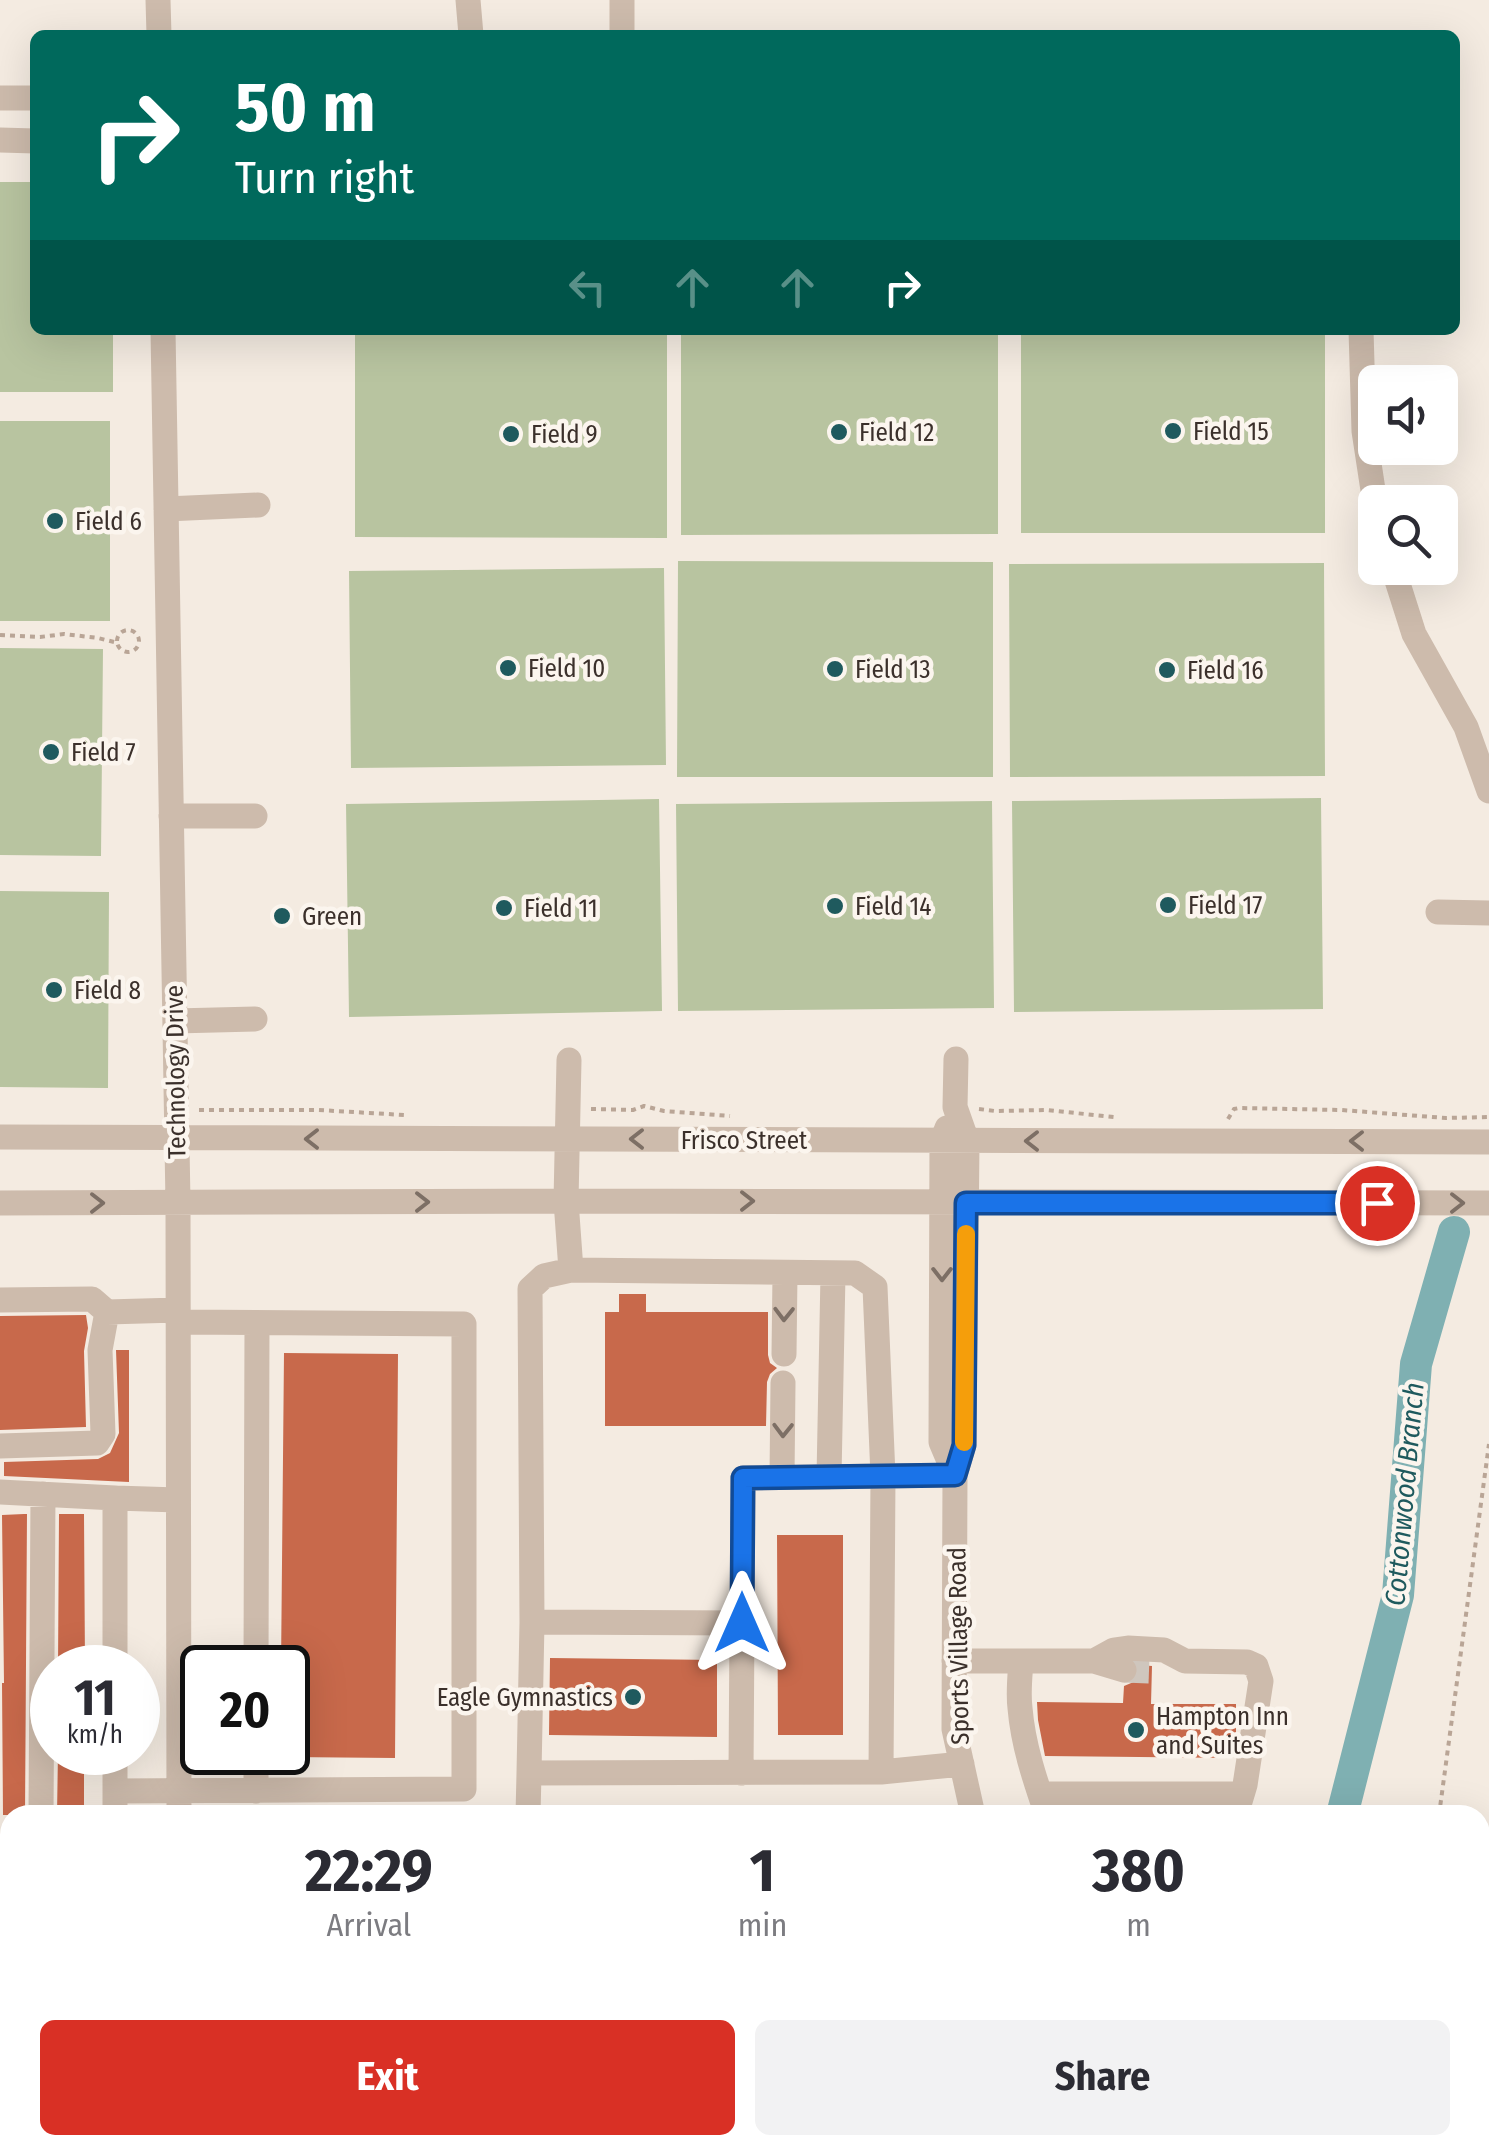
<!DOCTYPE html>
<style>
:root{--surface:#fff;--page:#f2f2f3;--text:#2b2b33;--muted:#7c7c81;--accent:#d93025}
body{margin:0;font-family:"Fira Sans Condensed",sans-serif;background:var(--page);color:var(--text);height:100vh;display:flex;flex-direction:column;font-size:38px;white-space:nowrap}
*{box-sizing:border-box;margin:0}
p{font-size:32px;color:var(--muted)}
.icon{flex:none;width:55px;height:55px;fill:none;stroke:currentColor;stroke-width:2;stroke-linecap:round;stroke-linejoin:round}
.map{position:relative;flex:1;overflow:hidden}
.side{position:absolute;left:0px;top:1805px;width:1490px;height:350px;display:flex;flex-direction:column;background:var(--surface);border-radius:30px 30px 0 0;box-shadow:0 10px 40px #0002}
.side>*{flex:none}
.top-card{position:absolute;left:30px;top:30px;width:1430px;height:305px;border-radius:15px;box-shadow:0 10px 40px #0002;background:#00695c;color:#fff;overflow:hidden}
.tools{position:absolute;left:1358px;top:365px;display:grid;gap:20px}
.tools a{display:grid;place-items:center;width:100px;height:100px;border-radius:15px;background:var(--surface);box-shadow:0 10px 40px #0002;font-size:50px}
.speed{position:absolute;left:30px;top:1645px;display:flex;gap:20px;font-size:50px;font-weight:700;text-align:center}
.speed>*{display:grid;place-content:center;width:130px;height:130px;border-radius:50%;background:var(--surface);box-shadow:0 10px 40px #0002;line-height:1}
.speed small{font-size:25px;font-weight:400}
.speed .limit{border:5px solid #111;border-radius:15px;background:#fff;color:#111}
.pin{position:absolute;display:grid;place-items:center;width:85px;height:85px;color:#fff;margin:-42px;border:5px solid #fff;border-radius:50%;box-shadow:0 2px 10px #0007}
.me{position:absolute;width:110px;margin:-55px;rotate:0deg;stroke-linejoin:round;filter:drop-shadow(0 0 8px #0008)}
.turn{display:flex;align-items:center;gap:35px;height:210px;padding:0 40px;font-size:45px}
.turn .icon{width:130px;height:130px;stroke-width:2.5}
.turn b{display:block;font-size:70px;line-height:85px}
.lanes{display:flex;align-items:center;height:95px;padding:0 40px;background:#0003;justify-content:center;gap:50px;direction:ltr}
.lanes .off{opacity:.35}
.eta{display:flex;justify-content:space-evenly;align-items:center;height:170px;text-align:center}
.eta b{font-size:60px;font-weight:700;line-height:70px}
.cta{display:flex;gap:20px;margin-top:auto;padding:20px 40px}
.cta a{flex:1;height:115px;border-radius:15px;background:var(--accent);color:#fff;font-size:40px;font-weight:700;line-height:115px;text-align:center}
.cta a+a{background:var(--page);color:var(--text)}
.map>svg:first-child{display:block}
.green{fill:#b8c4a0}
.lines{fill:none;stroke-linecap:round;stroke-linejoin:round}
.river{stroke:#7fb0b2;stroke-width:32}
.building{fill:#c8694b}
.minor-tunnel{stroke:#cfc6bd;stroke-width:25;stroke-dasharray:25 12;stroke-linecap:butt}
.path{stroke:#b9a596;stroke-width:4;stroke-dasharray:5 5;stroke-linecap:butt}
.minor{stroke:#cdbbac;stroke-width:25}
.oneway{stroke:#7d6f65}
.route-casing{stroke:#114b97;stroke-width:25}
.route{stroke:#1a73e8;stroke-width:18}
.slow{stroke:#f59e0b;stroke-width:18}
.poi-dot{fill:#1f5a5e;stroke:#fbf5ee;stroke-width:4}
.labels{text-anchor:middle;stroke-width:9;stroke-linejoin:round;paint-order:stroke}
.poi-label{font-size:25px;fill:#3b302b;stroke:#fbf5ee;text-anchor:start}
.street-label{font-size:25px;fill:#3b302b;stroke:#fbf5ee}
.water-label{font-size:28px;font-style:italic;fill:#1f5a5e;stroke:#fbf5ee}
</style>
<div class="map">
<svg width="1489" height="2155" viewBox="0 0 1489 2155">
<rect width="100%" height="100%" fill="#f4ebe1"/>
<!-- green -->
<path class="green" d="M0,182H35V330H113V392H0Z
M355,330H667V538L355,537Z
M681,330H998V534L681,535Z
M1021,330H1325V533H1021Z
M0,421H110V621H0Z
M678,561L993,562V777H677Z
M1324,563L1325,776L1010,777L1009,564Z
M664,568L666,765L351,768L349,571Z
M0,648L103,649L101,856L0,855Z
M1321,798L1323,1009L1014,1012L1012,801Z
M659,799L662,1011L349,1017L346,804Z
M992,801L994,1008L678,1011L676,804Z
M0,891L109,892L108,1088L0,1087Z"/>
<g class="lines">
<!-- river -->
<path class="river" d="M1342,1815L1398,1595L1416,1364L1454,1232
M1203,2155L1208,2145"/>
</g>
<!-- building -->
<path class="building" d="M619,1294H646V1312H768V1355L770,1363L777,1368L770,1374L767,1382L766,1426H605V1312H619Z
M86,1315L88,1328L84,1351L86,1427L0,1430V1316Z
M116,1350H129V1482L4,1476V1462L98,1459L110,1453L119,1433Z
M284,1353L398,1354L395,1758L288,1757V1668H281Z
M24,1514H27L25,1815H3L2,1683H4L2,1515Z
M59,1514H84L85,1668H58Z
M777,1535H843V1735H778Z
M550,1658L717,1660V1737L549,1735Z
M1139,1665L1152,1666L1151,1704H1236V1737L1233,1758L1045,1756L1038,1720L1037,1702L1123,1703L1124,1686L1136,1681L1140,1674Z
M58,1752H84V1815H57Z"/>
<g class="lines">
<!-- minor-tunnel -->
<path class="minor-tunnel" d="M1124,1670L1152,1671"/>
<!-- path -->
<path class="path" d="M117 641a11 11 0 1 1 22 0a11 11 0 1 1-22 0Z
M0,635L40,637L64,634L98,638L118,643
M591,1109L633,1110L644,1106L664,1111L730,1116
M979,1109L995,1111L1046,1110L1114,1117
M199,1110H319L404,1115
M1228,1119L1234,1109L1239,1108L1341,1110L1446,1118L1489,1117
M1439,1815L1489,1444
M1293,2155L1299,2145"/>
<!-- minor -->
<path class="minor" d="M158,0L159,35
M468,0L471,35
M622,0V35
M0,98H35
M0,140L35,141
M163,330L178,1203L179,1815
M1361,330L1364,431L1375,503
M166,509L258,505
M1393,568L1414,634L1466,727L1489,791
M171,816H255
M1438,912L1489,913
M175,1021L255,1019
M956,1059L955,1107L967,1141L964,1445L955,1475L954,1729L973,1815
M947,1128L942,1141L941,1442L955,1475
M0,1137L1489,1142
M0,1203L566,1201L1489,1203
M571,1270L855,1273L875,1287L883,1476L743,1478L741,1773
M0,1300L92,1299L107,1312L178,1310
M784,1354L785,1274
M0,1446L97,1443L103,1434L100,1350L107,1312
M782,1477L783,1383
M829,1477L833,1274
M0,1492L115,1498
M532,1622L530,1289L544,1276L571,1270L566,1201L569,1060
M954,1661H1094L1114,1650L1128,1648L1164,1650L1185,1661L1247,1662L1256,1666L1261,1681L1245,1785L1236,1815
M1021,1661C1020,1676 1018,1693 1020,1708C1023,1745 1035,1780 1047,1815
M1094,1661L1124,1670
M115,1668V1498L178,1500
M256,1668L257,1323
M115,1752V1815
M881,1772L883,1476L955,1475
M529,1773L532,1622L742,1623
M115,1791L464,1789V1324L178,1322
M256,1791V1752
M1040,1794H1242
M41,1815L43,1494
M528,1815L529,1773L881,1772L962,1764
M1480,1919L1486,1903H1489
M0,1933H10
M0,2092H10
M527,2145V2155
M917,2145V2155
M181,2155V2145
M972,2155L975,2145
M1034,2155L1036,2145
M1331,2155L1336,2148L1342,2145
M1474,2155V2145"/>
</g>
<!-- one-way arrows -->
<defs><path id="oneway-chevron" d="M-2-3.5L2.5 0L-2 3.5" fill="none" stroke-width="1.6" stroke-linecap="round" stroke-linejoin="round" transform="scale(2.5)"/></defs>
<g class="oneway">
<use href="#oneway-chevron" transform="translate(312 1139) rotate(180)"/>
<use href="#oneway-chevron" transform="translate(637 1139) rotate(-180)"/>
<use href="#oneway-chevron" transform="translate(1032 1141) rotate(-180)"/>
<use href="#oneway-chevron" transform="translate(1357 1141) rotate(-180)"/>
<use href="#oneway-chevron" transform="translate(747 1201)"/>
<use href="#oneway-chevron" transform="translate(422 1202)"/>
<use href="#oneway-chevron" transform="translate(97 1203)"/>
<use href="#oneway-chevron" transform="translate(1457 1203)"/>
<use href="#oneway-chevron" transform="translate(942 1274) rotate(90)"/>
<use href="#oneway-chevron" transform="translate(784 1314) rotate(91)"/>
<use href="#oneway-chevron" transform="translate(783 1430) rotate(91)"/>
</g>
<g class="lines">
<!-- route casing -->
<g class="route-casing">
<path id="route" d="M742,1623L743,1478L955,1475L964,1445L966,1203H1377"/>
</g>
<!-- route -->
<use href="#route" class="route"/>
<!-- slow -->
<path class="slow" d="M964,1442L966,1234"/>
</g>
<!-- markers -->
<g class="poi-dot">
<circle cx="1173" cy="431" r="10"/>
<circle cx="839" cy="432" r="10"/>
<circle cx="511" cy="434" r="10"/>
<circle cx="55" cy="521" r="10"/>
<circle cx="508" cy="668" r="10"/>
<circle cx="835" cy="669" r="10"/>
<circle cx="1167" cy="670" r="10"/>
<circle cx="51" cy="752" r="10"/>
<circle cx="1168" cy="905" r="10"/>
<circle cx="835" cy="906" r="10"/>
<circle cx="504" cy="908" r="10"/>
<circle cx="282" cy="916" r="10"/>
<circle cx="54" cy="990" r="10"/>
<circle cx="633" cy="1697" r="10"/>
<circle cx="1136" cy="1730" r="10"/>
</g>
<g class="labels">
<!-- poi labels -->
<g class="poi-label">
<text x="1193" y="440">Field 15</text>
<text x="859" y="441">Field 12</text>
<text x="531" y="443">Field 9</text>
<text x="75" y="530">Field 6</text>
<text x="528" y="677">Field 10</text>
<text x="855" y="678">Field 13</text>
<text x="1187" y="679">Field 16</text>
<text x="71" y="761">Field 7</text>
<text x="1188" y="914">Field 17</text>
<text x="855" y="915">Field 14</text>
<text x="524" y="917">Field 11</text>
<text x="302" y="925">Green</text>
<text x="74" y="999">Field 8</text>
<text x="613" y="1706" text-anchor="end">Eagle Gymnastics</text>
<text x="1156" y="1725">Hampton Inn<tspan x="1156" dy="29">and Suites</tspan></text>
</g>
<!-- street labels -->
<g class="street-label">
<text transform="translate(175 1072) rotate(-91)" y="9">Technology Drive</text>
<text x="744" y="1149">Frisco Street</text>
<text transform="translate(958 1646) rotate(-91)" y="9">Sports Village Road</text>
</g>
<!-- water labels -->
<g class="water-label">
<text transform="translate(1404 1494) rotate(-85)" y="10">Cottonwood Branch</text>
</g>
</g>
</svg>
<div class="tools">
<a><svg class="icon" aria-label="sound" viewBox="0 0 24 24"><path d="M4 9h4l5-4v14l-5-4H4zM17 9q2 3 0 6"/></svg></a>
<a><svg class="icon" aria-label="search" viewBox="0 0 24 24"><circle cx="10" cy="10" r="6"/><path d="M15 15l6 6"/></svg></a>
</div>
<div class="speed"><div>11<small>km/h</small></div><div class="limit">20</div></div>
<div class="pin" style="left:1377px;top:1203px;background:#d93025"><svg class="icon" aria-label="arrive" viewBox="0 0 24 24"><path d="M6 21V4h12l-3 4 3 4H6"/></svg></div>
<svg class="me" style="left:742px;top:1623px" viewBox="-20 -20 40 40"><path d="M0-17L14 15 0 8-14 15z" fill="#1a73e8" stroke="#fff" stroke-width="4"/></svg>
<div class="top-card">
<div class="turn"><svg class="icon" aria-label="right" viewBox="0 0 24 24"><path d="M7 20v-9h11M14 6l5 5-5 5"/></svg><div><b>50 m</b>Turn right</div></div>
<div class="lanes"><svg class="icon off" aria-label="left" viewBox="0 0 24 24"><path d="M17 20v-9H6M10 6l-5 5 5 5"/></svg><svg class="icon off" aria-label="ahead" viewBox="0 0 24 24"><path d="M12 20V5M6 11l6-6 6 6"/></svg><svg class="icon off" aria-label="ahead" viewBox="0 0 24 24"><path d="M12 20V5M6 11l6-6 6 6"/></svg><svg class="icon" aria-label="right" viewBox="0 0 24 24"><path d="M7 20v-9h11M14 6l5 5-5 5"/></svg></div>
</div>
<section class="side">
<div class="eta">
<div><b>22:29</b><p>Arrival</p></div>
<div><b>1</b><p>min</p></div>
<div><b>380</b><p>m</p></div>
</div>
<div class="cta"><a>Exit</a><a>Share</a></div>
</section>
</div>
